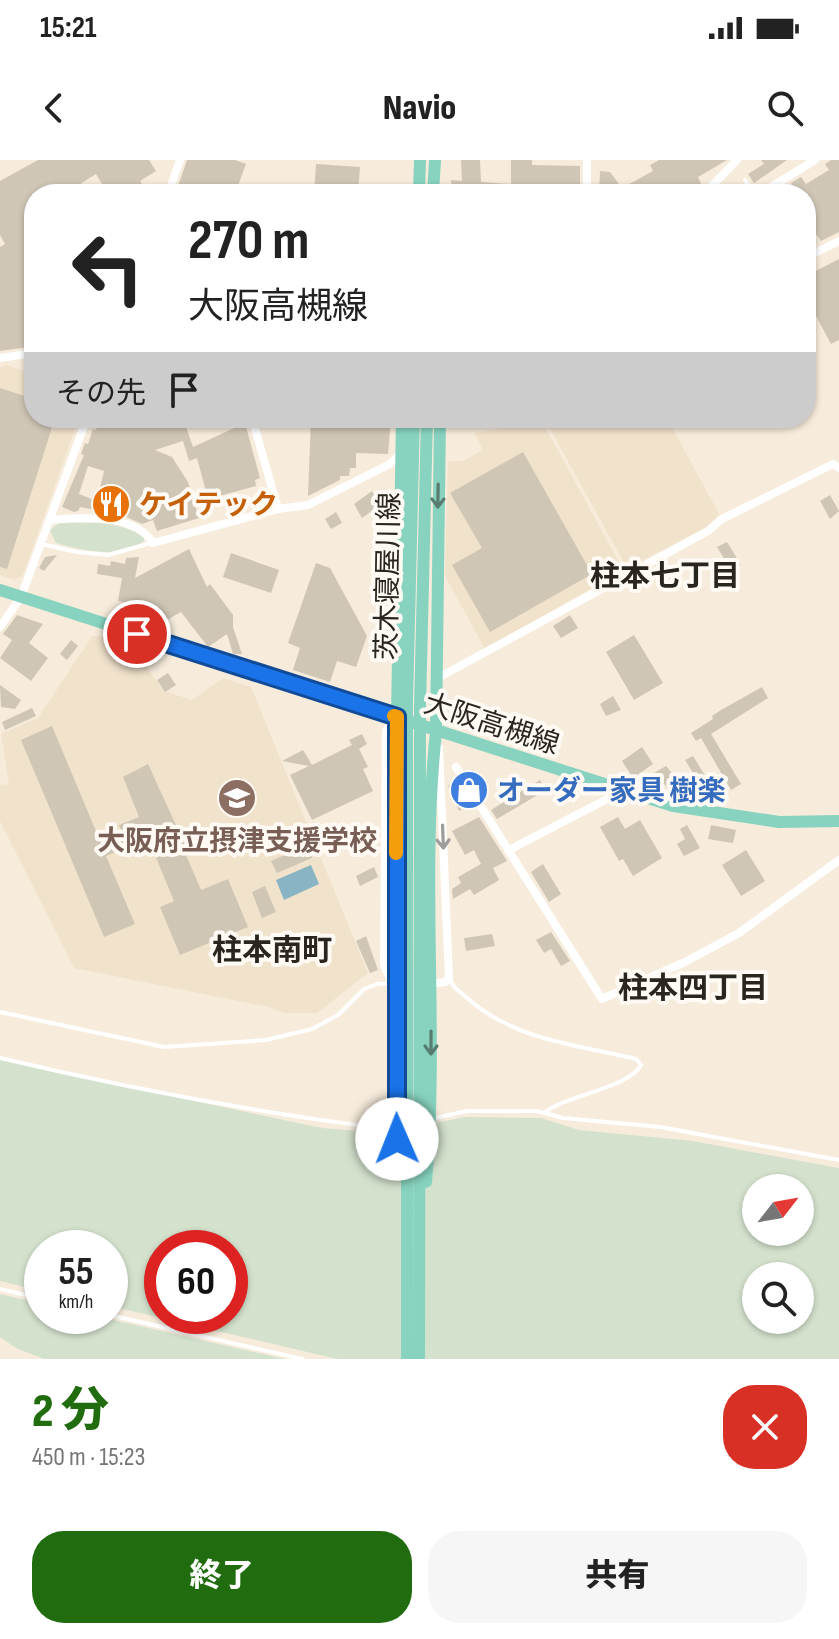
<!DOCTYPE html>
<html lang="ja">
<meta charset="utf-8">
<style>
:root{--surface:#fff;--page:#f6f6f6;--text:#222;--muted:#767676;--accent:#206c0e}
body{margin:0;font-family:"Sofia Sans Condensed","Noto Sans JP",sans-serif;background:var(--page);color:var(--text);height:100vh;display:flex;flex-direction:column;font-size:30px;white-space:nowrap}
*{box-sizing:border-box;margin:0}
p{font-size:26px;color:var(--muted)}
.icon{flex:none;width:44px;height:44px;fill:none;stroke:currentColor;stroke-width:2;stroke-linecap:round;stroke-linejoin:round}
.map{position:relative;height:1199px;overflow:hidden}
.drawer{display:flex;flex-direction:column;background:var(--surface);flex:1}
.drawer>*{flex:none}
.hud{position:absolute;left:24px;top:24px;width:792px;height:244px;border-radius:32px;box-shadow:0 2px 6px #0004;background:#fff;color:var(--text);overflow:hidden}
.needle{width:52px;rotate:59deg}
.controls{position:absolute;left:742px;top:1014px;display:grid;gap:16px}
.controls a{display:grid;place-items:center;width:72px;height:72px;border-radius:50%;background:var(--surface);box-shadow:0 2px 6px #0004;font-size:40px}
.speed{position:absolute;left:24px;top:1070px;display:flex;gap:16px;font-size:40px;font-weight:700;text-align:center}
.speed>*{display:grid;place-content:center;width:104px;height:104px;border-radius:50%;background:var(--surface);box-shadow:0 2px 6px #0004;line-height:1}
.speed small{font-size:20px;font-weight:400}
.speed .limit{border:12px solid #d22;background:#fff;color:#111}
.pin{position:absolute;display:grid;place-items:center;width:68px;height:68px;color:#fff;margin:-34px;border:4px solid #fff;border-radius:50%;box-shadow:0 2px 8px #0007}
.me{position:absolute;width:88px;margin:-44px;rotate:359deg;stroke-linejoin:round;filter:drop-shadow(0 0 6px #0008)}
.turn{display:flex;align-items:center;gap:28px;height:168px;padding:0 32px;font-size:36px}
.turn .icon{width:104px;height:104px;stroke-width:2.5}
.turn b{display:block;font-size:56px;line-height:68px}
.then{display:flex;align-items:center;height:76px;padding:0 32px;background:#0003;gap:16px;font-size:30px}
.round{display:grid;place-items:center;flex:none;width:84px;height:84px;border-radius:32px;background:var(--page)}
.head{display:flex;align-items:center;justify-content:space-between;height:136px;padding:0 32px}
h1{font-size:48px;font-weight:800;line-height:60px;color:var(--accent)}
.cta{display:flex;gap:16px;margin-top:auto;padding:16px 32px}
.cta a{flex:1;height:92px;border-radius:32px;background:var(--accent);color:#fff;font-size:32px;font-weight:800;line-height:92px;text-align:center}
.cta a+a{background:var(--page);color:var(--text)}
.status{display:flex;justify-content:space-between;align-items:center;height:56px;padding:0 40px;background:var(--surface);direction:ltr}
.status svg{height:22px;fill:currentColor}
header{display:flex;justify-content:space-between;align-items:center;height:104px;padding:0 32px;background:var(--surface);font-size:36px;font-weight:800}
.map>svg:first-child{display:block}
.built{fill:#f1e2cb}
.green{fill:#d4e2cd;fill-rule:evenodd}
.water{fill:#89b4c3}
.building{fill:#d0c6b6;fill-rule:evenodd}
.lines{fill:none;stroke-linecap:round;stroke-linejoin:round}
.lane{stroke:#fff;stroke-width:4}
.street{stroke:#fff;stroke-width:8}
.primary{stroke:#87d3bf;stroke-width:12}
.oneway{stroke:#587c6f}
.oneway2{stroke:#9f9d9a}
.route-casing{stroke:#114b97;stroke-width:20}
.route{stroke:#1a73e8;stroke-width:14}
.slow{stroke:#f59e0b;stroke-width:14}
.labels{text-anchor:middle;stroke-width:8;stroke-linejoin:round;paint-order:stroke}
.food-label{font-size:28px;font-weight:bold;fill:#c56008;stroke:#fffaf4;text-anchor:start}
.street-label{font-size:28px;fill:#29251f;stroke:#fffaf4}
.shop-label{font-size:28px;font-weight:bold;fill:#366cbe;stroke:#fffaf4;text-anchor:start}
.education-label{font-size:28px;font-weight:bold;fill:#785e54;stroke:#fffaf4}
.neighbourhood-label{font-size:30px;font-weight:bold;fill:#29251f;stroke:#fffaf4}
</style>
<div class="status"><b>15:21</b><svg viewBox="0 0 49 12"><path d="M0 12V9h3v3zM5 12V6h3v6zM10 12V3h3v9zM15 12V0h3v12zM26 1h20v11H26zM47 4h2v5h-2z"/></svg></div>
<header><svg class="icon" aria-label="back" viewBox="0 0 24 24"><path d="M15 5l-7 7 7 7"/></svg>Navio<svg class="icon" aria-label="search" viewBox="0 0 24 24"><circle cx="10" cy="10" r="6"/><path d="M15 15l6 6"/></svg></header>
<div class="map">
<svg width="839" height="1199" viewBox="0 0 839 1199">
<rect width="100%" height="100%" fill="#f7ecdc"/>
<!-- built -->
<path class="built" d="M7,205L34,215V258H79L23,415L14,420L0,415V207Z
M544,258H667L719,354L707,367L627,408Z
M542,261L623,410L485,489L445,416L448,301H463L483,290L474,273Z
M92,476L125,478L164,531L192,540L223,518L251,527L368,813L317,853H284L269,847L74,808L0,661V625L9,624L1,574L38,558Z"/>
<!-- green -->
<path class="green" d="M60,362C90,363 118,360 144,377V381C119,399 84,391 56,383L50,370Z
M0,900L322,968L385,973L465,957L541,958L579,970L693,981L839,1008V1199H337L110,1146V1088H42V1131L0,1121ZM756,1028H800V1072H756ZM162,1088H230V1156H162ZM756,1116H800V1160H756Z
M0,1134L42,1144V1156H96L285,1199H44L16,1188L0,1177Z"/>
<!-- water -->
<path class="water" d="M311,705L319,724L284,740L276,720Z"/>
<!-- building -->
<path class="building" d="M38,0H149L156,11L140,21L148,34H108L96,14L69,31L71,34H34V176L29,187L0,191V87L5,84L0,75V21Z
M187,0H235L246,4L235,34H191L177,29Z
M461,0H480L481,22L511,24V0H532V5L580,6V34H451V20L462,21Z
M659,0H727L698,17L702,26L687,34H678L673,25L658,34H599L600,11L610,12L622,28L653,11L650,5Z
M761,0H787L754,23L748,14L764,4Z
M831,0H839V72L821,81L806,60V34H792L788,28L792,26L791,23L801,17L806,24L829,10L825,4Z
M316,4L360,7L358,34H314Z
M839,99V180L831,184L808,141L812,139L806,127V116Z
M0,228L34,239V258H55L7,409L0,407Z
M100,258H183L193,287L245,263L260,318L255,320L256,326L208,339L197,298L189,301L183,281L155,290L172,297L188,322L199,358L157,371L153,360L142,364L122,355L80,347L78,351L74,352L62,347L84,295L81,294L85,283L88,284L93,269L96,270ZM88,306L104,311L97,341L79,334Z
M311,258H391L388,294L356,293V308H350L349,316H340V320L308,336Z
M523,292L592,414L490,472L452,405L482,388L450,333Z
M372,331L380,345L362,358L354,344Z
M830,335L839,351L830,359L820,341Z
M336,352L342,363L331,369L325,359Z
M727,382L741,405L731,410L717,387Z
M189,389L207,427L210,424L233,455V467L242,494H233L227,474L208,487L181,452L165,461L163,470L121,459L124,442L118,441L122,418L97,414L98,404L110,406L111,401L125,404L126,398L139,397L135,418Z
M231,393L279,410L271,433L223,417Z
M57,395L44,411L39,408L45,397Z
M316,403L330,408L367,476L356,507L337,501L330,522L293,510L300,488L288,483Z
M17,455L43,464L29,483L48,498L31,521L0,498L12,480L3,474Z
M570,455L578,468L561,478L553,466Z
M634,475L663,523L634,540L606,492Z
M71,480L78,486L67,500L60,494Z
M136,485L164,492L144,507L130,489Z
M168,513L176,525L165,532L157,520Z
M0,525L21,540L15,549L1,547Z
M762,527L768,538L711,574L741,624L731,630L701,578L696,581L691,573L713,559L712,556L721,550Z
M613,536L621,550L606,556L600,544Z
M32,548L36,556L5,570L2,562Z
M52,566L103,688L125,679L119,665L139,657L123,617L148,604L186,687L183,688L201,730L228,719L248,767L180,795L160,747L174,741L148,678L106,696L135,764L104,777L21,580Z
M362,574L367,584L359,589L368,607L363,609L373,631L312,660L290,615L309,606L282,601L303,590L312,605L352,585L349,580Z
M642,587L653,604L633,618L622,601Z
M693,596L714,630L706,634L676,637L654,613L666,606L681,623L698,621L685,600Z
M456,619L471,644L459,651L448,626Z
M540,620L546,630L497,659L491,650Z
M479,657L507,701L493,708L499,720L474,735L470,729L453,739L452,729L461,723L458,717L481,704L474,690L465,695L452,671Z
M618,657L625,669L640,660L662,698L633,716L623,699L619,701L600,667Z
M687,665L700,688L684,696L677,684L685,679L680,669Z
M711,665L736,670L733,683L708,679Z
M307,685L312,698L277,713L271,701Z
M746,690L765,721L741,736L722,705Z
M543,704L561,734L549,742L531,712Z
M374,707L378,717L360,726L356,716Z
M265,726L276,752L262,758L252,732Z
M551,772L570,801L561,806L551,789L544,793L536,780Z
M492,774L495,786L466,791L464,778Z
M366,776L378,810L370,813L356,781Z"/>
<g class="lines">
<!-- lane -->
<path class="lane" d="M745,20L754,34
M42,384L77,392L108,395L151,383
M450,819C453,828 459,831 466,837C515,881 575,884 636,899L641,905C629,928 566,935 544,953
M0,852L164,887L266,880L312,869L338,855L364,829L377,824L392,823
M0,898C127,928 258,953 388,969L395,967
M431,959L467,951H537L563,958L660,967L839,1000
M0,1129L42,1139
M110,1155L302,1199"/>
<!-- street -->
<path class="street" d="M168,34L180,0
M587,34V0
M704,34L737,0
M775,34L771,27L815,0
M806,87L811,95L839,81
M0,198L34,193
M252,258L278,349
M49,360C81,358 133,352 153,383L278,349L308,345L390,304L400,294
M0,467L21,437L87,258
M436,519L708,371L722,359L833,304L839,308
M397,557L386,571L384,805L392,823H397
M456,607L602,839L685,802L739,773L839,700
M509,690L609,638L618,629
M427,824L446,822L449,817L439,588"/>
<!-- primary -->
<path class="primary" d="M419,34L420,0
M433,34L435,0
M0,430L673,646L779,662L839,661
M400,1011L397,979V557L402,258
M426,1022C439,872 420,721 436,572L440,258
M407,1199V543L414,258
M419,1199L420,547L427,258"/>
</g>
<!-- one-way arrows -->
<defs><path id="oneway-shaft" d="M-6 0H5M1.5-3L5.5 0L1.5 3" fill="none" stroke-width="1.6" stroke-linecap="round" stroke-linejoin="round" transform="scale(2)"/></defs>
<g class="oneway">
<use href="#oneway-shaft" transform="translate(438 336) rotate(91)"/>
<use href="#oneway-shaft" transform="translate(431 883) rotate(90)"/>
</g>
<use class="oneway2" href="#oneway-shaft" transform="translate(443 677) rotate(88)"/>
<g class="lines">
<!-- route casing -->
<g class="route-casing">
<path id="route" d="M137,474L397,557V979"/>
</g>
<!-- route -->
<use href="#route" class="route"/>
<!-- slow -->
<path class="slow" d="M394,556L397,557L396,693"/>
</g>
<!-- icons -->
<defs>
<g id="restaurant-disc" transform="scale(2)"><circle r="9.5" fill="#e8710a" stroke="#fffaf4"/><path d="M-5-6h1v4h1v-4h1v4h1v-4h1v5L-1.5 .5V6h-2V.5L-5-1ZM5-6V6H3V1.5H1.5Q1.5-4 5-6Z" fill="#fff"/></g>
<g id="shop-disc" transform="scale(2)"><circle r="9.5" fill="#3f7fe0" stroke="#fffaf4"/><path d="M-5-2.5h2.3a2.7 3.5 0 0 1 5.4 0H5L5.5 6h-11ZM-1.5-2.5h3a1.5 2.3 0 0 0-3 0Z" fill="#fff"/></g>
<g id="school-disc" transform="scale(2)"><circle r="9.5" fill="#8d6e63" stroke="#fffaf4"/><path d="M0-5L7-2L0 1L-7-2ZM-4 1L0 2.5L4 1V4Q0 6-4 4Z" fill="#fff"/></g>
</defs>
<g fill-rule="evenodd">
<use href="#restaurant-disc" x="111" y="344"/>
<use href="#shop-disc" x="469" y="630"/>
<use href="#school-disc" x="237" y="638"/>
</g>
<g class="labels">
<!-- food labels -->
<g class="food-label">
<text x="139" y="354">ケイテック</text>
</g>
<!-- street labels -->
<g class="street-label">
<text transform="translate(387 416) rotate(-89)" y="10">茨木寝屋川線</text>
<text transform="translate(492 563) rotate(18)" y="10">大阪高槻線</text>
</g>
<!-- shop labels -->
<g class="shop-label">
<text x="497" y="640">オーダー家具 樹楽</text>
</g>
<!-- education labels -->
<g class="education-label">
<text x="237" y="690">大阪府立摂津支援学校</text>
</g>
<!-- neighbourhood labels -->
<g class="neighbourhood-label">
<text x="665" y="426">柱本七丁目</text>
<text x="272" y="800">柱本南町</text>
<text x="693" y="838">柱本四丁目</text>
</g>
</g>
</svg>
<div class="controls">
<a><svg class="needle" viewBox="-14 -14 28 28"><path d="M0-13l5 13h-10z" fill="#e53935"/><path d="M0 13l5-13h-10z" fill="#767676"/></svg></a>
<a><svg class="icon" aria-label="search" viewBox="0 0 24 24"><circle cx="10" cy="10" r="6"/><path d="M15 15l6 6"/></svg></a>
</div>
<div class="speed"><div>55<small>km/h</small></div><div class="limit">60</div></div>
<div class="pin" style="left:137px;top:474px;background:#d93025"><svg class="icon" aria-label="arrive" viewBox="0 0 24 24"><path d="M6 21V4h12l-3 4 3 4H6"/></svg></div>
<svg class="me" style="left:397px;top:979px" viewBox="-20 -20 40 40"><circle r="19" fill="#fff"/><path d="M0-13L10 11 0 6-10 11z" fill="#1a73e8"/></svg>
<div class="hud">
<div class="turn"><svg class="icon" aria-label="left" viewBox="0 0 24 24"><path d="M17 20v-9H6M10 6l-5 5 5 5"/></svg><div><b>270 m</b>大阪高槻線</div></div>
<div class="then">その先<svg class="icon" aria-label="arrive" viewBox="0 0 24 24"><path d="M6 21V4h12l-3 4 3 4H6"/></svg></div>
</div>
</div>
<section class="drawer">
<div class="head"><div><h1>2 分</h1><p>450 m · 15:23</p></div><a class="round" style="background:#d93025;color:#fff"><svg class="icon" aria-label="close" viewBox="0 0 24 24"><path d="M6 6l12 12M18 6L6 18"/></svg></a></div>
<div class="cta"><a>終了</a><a>共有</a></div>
</section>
